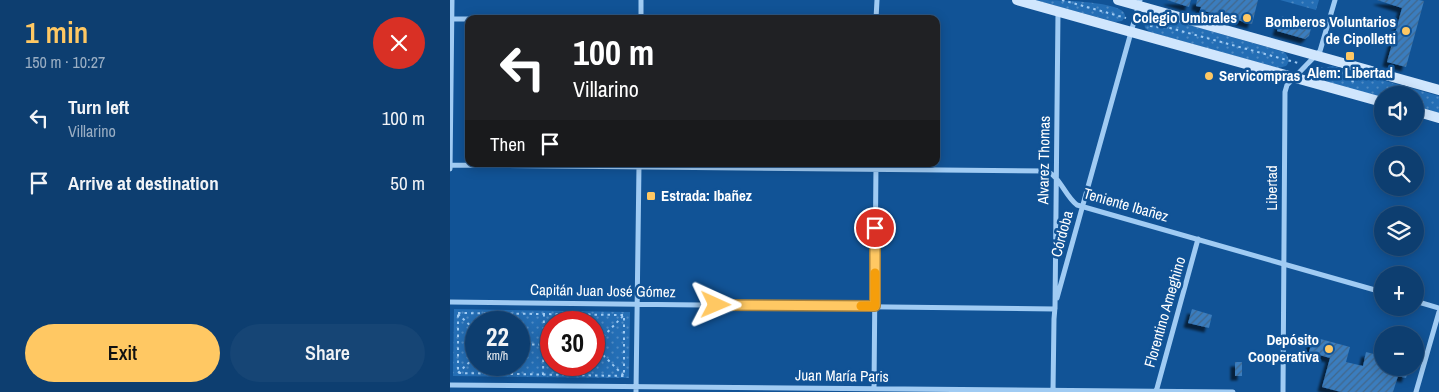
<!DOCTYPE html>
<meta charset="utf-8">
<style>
:root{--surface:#0d3e70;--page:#164575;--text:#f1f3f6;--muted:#9aaec3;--line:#2d5783;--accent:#ffc863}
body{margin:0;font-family:"Archivo Narrow",sans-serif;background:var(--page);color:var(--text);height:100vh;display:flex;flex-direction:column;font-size:19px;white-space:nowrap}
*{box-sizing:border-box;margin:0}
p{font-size:16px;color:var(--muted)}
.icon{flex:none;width:28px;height:28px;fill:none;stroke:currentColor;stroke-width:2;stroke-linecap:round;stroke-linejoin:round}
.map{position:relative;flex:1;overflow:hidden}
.drawer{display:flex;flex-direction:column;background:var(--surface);width:450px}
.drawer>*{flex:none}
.hud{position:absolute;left:15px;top:15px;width:475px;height:152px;border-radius:10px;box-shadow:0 2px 12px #0003,0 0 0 1px var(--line);background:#202124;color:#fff;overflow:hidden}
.controls{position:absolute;left:924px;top:86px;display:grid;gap:10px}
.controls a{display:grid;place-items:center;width:50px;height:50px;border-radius:50%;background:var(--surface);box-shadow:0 2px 12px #0003,0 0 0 1px var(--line);font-size:25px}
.speed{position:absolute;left:15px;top:311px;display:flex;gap:10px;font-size:25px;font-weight:700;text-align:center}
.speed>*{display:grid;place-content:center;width:65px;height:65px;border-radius:50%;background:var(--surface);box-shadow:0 2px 12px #0003,0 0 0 1px var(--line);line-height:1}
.speed small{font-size:12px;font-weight:400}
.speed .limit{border:8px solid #d22;background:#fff;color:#111}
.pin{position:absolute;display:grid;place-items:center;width:42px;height:42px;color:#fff;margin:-21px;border:2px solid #fff;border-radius:50%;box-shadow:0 1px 5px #0007}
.me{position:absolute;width:55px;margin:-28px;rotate:91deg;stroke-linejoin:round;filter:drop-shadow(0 0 4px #0008)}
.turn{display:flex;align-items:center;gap:18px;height:105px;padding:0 25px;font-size:22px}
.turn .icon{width:65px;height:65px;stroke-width:2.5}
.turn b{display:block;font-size:35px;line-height:42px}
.then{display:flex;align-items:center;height:48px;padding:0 25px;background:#0003;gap:10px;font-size:19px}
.round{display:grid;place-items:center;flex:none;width:52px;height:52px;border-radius:26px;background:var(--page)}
.summary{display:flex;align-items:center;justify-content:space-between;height:85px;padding:0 25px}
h1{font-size:30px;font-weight:600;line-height:38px;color:var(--accent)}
.cta{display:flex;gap:10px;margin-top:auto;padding:10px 25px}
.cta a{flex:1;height:58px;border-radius:30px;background:var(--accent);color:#111;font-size:20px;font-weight:600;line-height:58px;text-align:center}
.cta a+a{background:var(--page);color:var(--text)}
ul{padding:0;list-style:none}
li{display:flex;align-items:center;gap:15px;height:65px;padding:0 25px}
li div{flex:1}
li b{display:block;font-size:19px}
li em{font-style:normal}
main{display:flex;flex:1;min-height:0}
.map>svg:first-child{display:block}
.green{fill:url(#green-dots);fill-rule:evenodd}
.building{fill:url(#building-hatch);filter:url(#shadow)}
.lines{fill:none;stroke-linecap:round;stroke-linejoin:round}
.path{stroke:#a0cbf3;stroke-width:2;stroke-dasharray:2.5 4;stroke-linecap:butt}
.minor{stroke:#a0cbf3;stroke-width:5}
.secondary{stroke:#d0e6fd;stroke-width:10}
.route-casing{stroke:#a68240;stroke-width:12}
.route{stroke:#ffc863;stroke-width:9}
.slow{stroke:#f59e0b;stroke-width:9}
.poi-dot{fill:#ffc863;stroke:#115396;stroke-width:2}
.labels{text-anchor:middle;stroke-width:5;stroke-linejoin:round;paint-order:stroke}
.poi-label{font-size:15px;font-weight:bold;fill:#fff;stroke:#115396;text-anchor:end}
.street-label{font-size:15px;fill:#fff;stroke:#115396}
</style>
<main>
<section class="drawer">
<div class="summary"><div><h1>1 min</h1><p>150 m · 10:27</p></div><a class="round" style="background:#d93025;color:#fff"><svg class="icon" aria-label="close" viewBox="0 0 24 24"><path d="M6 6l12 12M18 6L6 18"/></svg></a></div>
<ul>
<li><svg class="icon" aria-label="left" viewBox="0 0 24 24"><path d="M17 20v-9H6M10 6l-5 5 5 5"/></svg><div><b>Turn left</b><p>Villarino</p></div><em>100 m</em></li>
<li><svg class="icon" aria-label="arrive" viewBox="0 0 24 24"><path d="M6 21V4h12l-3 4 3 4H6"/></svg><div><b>Arrive at destination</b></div><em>50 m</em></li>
</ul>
<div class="cta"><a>Exit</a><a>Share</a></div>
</section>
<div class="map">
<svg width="989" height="392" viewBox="0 0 989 392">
<defs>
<pattern id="green-dots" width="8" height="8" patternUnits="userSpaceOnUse" patternTransform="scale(1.25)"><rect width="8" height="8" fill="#246eb5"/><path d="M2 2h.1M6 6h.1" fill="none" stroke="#508bc4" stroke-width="1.8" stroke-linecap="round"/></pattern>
<pattern id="building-hatch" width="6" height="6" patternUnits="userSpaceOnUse" patternTransform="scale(1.25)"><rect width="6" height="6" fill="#3a7dbe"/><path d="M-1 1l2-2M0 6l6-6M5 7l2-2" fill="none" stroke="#42678b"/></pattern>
<filter id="shadow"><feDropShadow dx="-4.5" dy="4.5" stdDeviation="1" flood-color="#0009"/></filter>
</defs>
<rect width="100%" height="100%" fill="#115396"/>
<!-- green -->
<path class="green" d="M585,0C596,0 693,0 672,21L665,22Z
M830,0H869L866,10Z
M704,15L834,52C839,56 840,62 836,66L828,68L700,32L695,28L694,21L698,16Z
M882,66L989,96V113L965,107V95H932V98L878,82L873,77C872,71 876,67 882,66Z
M4,309L180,312L179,378L3,376ZM69,322V365H26V322ZM101,322H144V365H101Z"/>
<!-- building -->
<path class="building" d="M717,0H741L739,7Z
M747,0H808L802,24L750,10L751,7L746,6Z
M927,0H969L974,1L956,67L937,62L952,8Z
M832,16L839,19L838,23L843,25L844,20L862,25L859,36L855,39L827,31Z
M742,309L762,315L759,328L738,323Z
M863,337L900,347L896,362L913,366L916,352L932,356V368H959L956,378L948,376L943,392H891L872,387L880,358L859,352Z
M785,362H792V376H785Z"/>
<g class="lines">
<!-- path -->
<path class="path" d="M612,0L676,18
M700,26L720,28L848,63
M865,67L877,70L907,83
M8,313L174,315V376L8,373Z
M8,314L26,331
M69,344L101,345
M144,346L174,376
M144,346L174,315
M8,373L26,356
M93,375L94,314"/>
<!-- minor -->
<path class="minor" d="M0,19H19
M191,19V0
M426,19L427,0
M0,165L596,171C610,176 615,196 627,205L932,292
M0,169L2,0
M607,298L690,0
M965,301L989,308
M0,302L605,309L608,12
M0,385L783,392
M424,389L426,164
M603,391L604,319L605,307
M186,392L189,165
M706,392L748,239
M833,392L835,92L837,85L870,51L885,0
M966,392L989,312"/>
<!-- secondary -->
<path class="secondary" d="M567,0L932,102
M668,0L989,90
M965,111L989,118"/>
</g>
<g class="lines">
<!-- route casing -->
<g class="route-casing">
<path id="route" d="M266,305L425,306V228"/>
</g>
<!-- route -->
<use href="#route" class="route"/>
<!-- slow -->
<path class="slow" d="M411,306H425V273"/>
</g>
<!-- markers -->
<g class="poi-dot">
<circle cx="797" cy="18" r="5"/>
<circle cx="956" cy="31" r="5"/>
<rect x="895" y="51" width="10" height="10" rx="2.5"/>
<circle cx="759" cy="76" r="5"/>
<rect x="196" y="191" width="10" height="10" rx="2.5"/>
<circle cx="879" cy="349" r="5"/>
</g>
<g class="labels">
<!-- poi labels -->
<g class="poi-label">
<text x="787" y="23">Colegio Umbrales</text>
<text x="946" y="27">Bomberos Voluntarios<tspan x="946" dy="17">de Cipolletti</tspan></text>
<text x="900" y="78" text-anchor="middle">Alem: Libertad</text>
<text x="769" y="81" text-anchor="start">Servicompras</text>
<text x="211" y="201" text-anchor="start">Estrada: Ibañez</text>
<text x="869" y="345">Depósito<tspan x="869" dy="17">Cooperativa</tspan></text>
</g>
<!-- street labels -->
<g class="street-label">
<text transform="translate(594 160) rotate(-89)" y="5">Alvarez Thomas</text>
<text transform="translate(822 188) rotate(-90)" y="5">Libertad</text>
<text transform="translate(676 205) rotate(16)" y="5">Teniente Ibañez</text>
<text transform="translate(612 234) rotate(-75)" y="5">Córdoba</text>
<text transform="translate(153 291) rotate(1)" y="5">Capitán Juan José Gómez</text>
<text transform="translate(715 312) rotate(-74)" y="5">Florentino Ameghino</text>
<text transform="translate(392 376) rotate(1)" y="5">Juan María Paris</text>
</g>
</g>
</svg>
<div class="controls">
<a><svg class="icon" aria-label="sound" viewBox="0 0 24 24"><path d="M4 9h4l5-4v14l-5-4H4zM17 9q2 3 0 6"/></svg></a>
<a><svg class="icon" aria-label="search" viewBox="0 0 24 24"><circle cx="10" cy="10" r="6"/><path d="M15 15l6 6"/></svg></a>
<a><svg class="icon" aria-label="layers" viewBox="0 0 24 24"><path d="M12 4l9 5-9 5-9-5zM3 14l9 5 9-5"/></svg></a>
<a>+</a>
<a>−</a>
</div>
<div class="speed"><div>22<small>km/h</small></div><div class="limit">30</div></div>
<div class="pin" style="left:425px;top:228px;background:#d93025"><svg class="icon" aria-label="arrive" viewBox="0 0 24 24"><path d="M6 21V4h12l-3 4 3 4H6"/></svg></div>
<svg class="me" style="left:266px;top:305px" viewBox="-20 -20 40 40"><path d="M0-17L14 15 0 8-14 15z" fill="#ffc863" stroke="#fff" stroke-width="4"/></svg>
<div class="hud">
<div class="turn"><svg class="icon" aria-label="left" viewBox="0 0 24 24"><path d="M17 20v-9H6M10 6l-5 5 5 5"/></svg><div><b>100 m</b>Villarino</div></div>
<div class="then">Then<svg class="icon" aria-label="arrive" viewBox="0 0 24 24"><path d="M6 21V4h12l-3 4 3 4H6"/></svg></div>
</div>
</div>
</main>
